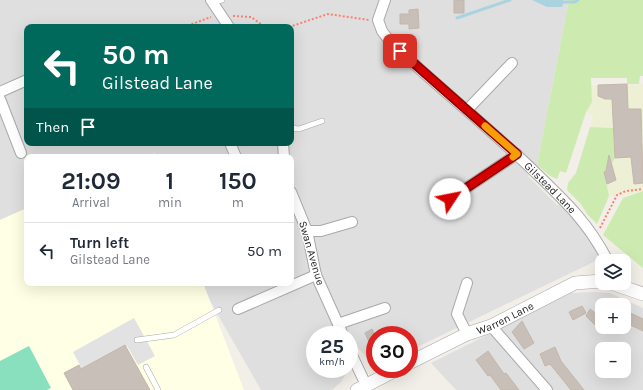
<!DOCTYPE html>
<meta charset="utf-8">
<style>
:root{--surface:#fff;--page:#f2f2f3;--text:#1f2937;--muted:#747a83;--line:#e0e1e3}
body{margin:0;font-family:Karla,sans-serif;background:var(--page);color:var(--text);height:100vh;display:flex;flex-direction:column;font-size:15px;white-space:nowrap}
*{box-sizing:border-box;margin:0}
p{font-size:13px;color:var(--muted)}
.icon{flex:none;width:22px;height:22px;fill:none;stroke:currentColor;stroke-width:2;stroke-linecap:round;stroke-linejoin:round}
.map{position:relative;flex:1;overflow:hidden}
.details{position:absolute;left:24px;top:154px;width:270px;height:132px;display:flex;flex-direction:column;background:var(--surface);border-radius:8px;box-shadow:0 4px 16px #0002}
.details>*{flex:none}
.hud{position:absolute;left:24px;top:24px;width:270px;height:122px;border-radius:8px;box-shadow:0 4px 16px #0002;background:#00695c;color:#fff;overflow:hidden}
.controls{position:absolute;left:595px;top:254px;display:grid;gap:8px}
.controls a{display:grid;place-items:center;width:36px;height:36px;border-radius:8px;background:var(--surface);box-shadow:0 4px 16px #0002;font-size:20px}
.speed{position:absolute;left:306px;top:326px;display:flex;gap:8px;font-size:20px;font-weight:700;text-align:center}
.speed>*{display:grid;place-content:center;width:52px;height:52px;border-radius:50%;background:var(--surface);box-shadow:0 4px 16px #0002;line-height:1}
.speed small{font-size:10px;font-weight:400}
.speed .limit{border:6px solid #d22;background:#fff;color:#111}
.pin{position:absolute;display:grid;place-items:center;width:34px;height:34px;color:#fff;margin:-17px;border-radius:8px;box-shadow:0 2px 6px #0006}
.me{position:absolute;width:44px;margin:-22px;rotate:56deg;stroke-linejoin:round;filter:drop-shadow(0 0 3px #0008)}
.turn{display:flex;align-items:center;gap:14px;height:84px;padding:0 12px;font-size:18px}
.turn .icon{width:52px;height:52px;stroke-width:2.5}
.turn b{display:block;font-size:28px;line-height:34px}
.then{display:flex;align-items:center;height:38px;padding:0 12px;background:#0003;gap:8px;font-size:15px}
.eta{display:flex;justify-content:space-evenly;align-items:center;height:68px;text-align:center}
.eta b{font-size:24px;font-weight:700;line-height:28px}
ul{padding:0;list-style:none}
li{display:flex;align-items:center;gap:12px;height:56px;padding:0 12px;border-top:1px solid var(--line)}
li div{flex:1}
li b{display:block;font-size:15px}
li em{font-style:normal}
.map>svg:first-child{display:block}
.residential{fill:#e0dfdf;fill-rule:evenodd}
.education{fill:#ffffe5}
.farmland{fill:#eef0d5}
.grass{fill:#cdebb0}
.pitch{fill:#88e0be}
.parking{fill:#e2e2e2}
.water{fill:#aad3df}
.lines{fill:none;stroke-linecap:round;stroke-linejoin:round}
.stream{stroke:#aad3df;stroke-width:3}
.building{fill:#c7bfb8;stroke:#c4b6ab}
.service-casing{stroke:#a9a9a9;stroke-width:6}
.minor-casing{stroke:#a9a9a9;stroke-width:12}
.tertiary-casing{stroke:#a9a9a9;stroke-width:14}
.path{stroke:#fa8072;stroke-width:2;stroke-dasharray:2 2;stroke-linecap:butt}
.service{stroke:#fff;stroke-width:5}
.minor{stroke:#fff;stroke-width:10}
.tertiary{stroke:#fff;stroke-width:13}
.route-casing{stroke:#8a0000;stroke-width:10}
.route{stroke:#d40000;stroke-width:7}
.slow{stroke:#f59e0b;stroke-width:7}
.labels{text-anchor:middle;stroke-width:3;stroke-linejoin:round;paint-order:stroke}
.street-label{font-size:11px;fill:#222;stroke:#fff}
</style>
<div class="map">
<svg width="643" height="390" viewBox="0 0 643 390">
<rect width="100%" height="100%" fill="#f2efe9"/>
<!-- residential -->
<path class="residential" d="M0,0H569L537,165L528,176L557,205H560L583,227L602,258L409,351V335H375V362L370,361L358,348L349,352V335H315V369H347V373L340,383L332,390H261L210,301L203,283H291V157H157L155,153L146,157H27V208L0,220ZM27,27H291V143H27Z
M593,292L610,293L643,308V390H456L431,363L571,293ZM602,305H624V327H602ZM602,349H624V371H602Z"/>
<!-- education -->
<path class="education" d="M27,208V283H203L244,390H0V220Z"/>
<!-- farmland -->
<path class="farmland" d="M643,84V191L622,196H609L604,172L613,128L590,127L593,115L586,112L592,102L591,86Z"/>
<!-- grass -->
<path class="grass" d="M569,0H643V76H640L639,84H627V78H591L592,102L586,112L566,173L560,171L557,179L550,176L537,165Z
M590,127L613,128L615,158L612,163L608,162L606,171L604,172L609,196L597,224L588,215L580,203L567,190L568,183L576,173Z
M643,191V268L603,235L623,198Z"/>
<!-- pitch -->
<path class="pitch" d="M29,346L51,388L47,390H0V361Z"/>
<!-- parking -->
<path class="parking" d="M134,318L155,356L138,365L127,346L83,371L73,352Z"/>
<!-- water -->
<path class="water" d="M532,0H563L564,2L562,7H547Z"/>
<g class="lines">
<!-- stream -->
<path class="stream" d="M564,2H575L578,0
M457,18L510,0"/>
</g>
<!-- building -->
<path class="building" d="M454,0H464V13H454Z
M418,9L419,28L409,29V24H400V14H409V10Z
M627,84L628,109H641L643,183L634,184L631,157L615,158L612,99H605L598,96V85Z
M609,155L616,180L607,184L604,172L606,171Z
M582,306L586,313L573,320L569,312Z
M590,309L602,318L596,326L586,316Z
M624,310L643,319V331L624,322Z
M522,321L534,343L524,349L512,332Z
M372,329L375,336V355L365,333Z
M125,345L150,390H73L64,373L79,365L81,369Z
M555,347L561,361L584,390H571L550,364L545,366L540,354Z
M488,351L504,374L506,373L519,390H501L490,375L488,376L476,360Z"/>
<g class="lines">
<!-- service casing -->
<g class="service-casing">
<path id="service" d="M213,3L222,0
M291,128L299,129L322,121
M137,340L174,335L219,310
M146,367L158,390"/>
</g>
<!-- minor casing -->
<g class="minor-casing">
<g id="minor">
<path d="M211,0L229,27"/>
<path id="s1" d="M385,0L378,20L382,31L391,43C439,88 491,129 538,175C568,204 588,223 608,261"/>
<path d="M0,92L27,80"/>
<path d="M0,99L21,153"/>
<path d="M467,110L512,63"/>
<path d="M230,143L236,157"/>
<path d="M283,143L284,157"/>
<path d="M291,192L307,231L316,275L343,335"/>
<path d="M450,199L517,154"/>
<path d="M307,231H321L352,222"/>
<path d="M467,283L457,314L467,334"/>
<path d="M238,309L316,275"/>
<path d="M338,324L385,308"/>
<path d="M491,326L547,390"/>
<path d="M349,349L366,385"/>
</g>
</g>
<!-- tertiary casing -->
<g class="tertiary-casing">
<g id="tertiary">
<path d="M611,283L643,294"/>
<path id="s2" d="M409,363L467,334L491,326L575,283L602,281"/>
<path d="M357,390L398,369"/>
</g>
</g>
<!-- path -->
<path class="path" d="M233,16L251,17L265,27
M184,27L211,17
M289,27L328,14L369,20
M600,228L617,195L626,191L643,189"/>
<!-- service -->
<use href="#service" class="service"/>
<!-- minor -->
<use href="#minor" class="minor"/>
<!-- tertiary -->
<use href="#tertiary" class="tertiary"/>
</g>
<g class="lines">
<!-- route casing -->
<g class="route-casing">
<path id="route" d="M400,51L517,154L450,199"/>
</g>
<!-- route -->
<use href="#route" class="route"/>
<!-- slow -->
<path class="slow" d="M485,126L517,154L513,157"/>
</g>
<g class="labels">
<!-- street labels -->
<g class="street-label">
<text dy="4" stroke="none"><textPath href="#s1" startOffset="263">Gilstead Lane</textPath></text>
<text transform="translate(312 253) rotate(74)" y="4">Swan Avenue</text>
<text dy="4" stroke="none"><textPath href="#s2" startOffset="106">Warren Lane</textPath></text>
</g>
</g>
</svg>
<div class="controls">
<a><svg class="icon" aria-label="layers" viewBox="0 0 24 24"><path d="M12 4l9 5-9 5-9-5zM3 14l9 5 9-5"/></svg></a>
<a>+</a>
<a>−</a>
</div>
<div class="speed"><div>25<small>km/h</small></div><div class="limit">30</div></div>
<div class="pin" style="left:400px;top:51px;background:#d93025"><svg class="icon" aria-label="arrive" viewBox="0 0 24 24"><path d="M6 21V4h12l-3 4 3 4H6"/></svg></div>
<svg class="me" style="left:450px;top:199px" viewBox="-20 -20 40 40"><circle r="19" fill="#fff"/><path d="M0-13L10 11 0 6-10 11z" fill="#d40000"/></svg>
<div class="hud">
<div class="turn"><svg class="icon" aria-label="left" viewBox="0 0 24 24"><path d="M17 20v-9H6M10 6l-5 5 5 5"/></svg><div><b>50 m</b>Gilstead Lane</div></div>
<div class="then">Then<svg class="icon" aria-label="arrive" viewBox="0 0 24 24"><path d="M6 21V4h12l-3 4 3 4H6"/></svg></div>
</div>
<section class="details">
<div class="eta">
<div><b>21:09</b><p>Arrival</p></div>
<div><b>1</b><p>min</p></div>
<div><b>150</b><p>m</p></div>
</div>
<ul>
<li><svg class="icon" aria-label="left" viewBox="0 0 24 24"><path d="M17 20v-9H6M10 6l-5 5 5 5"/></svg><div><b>Turn left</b><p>Gilstead Lane</p></div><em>50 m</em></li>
</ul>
</section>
</div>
